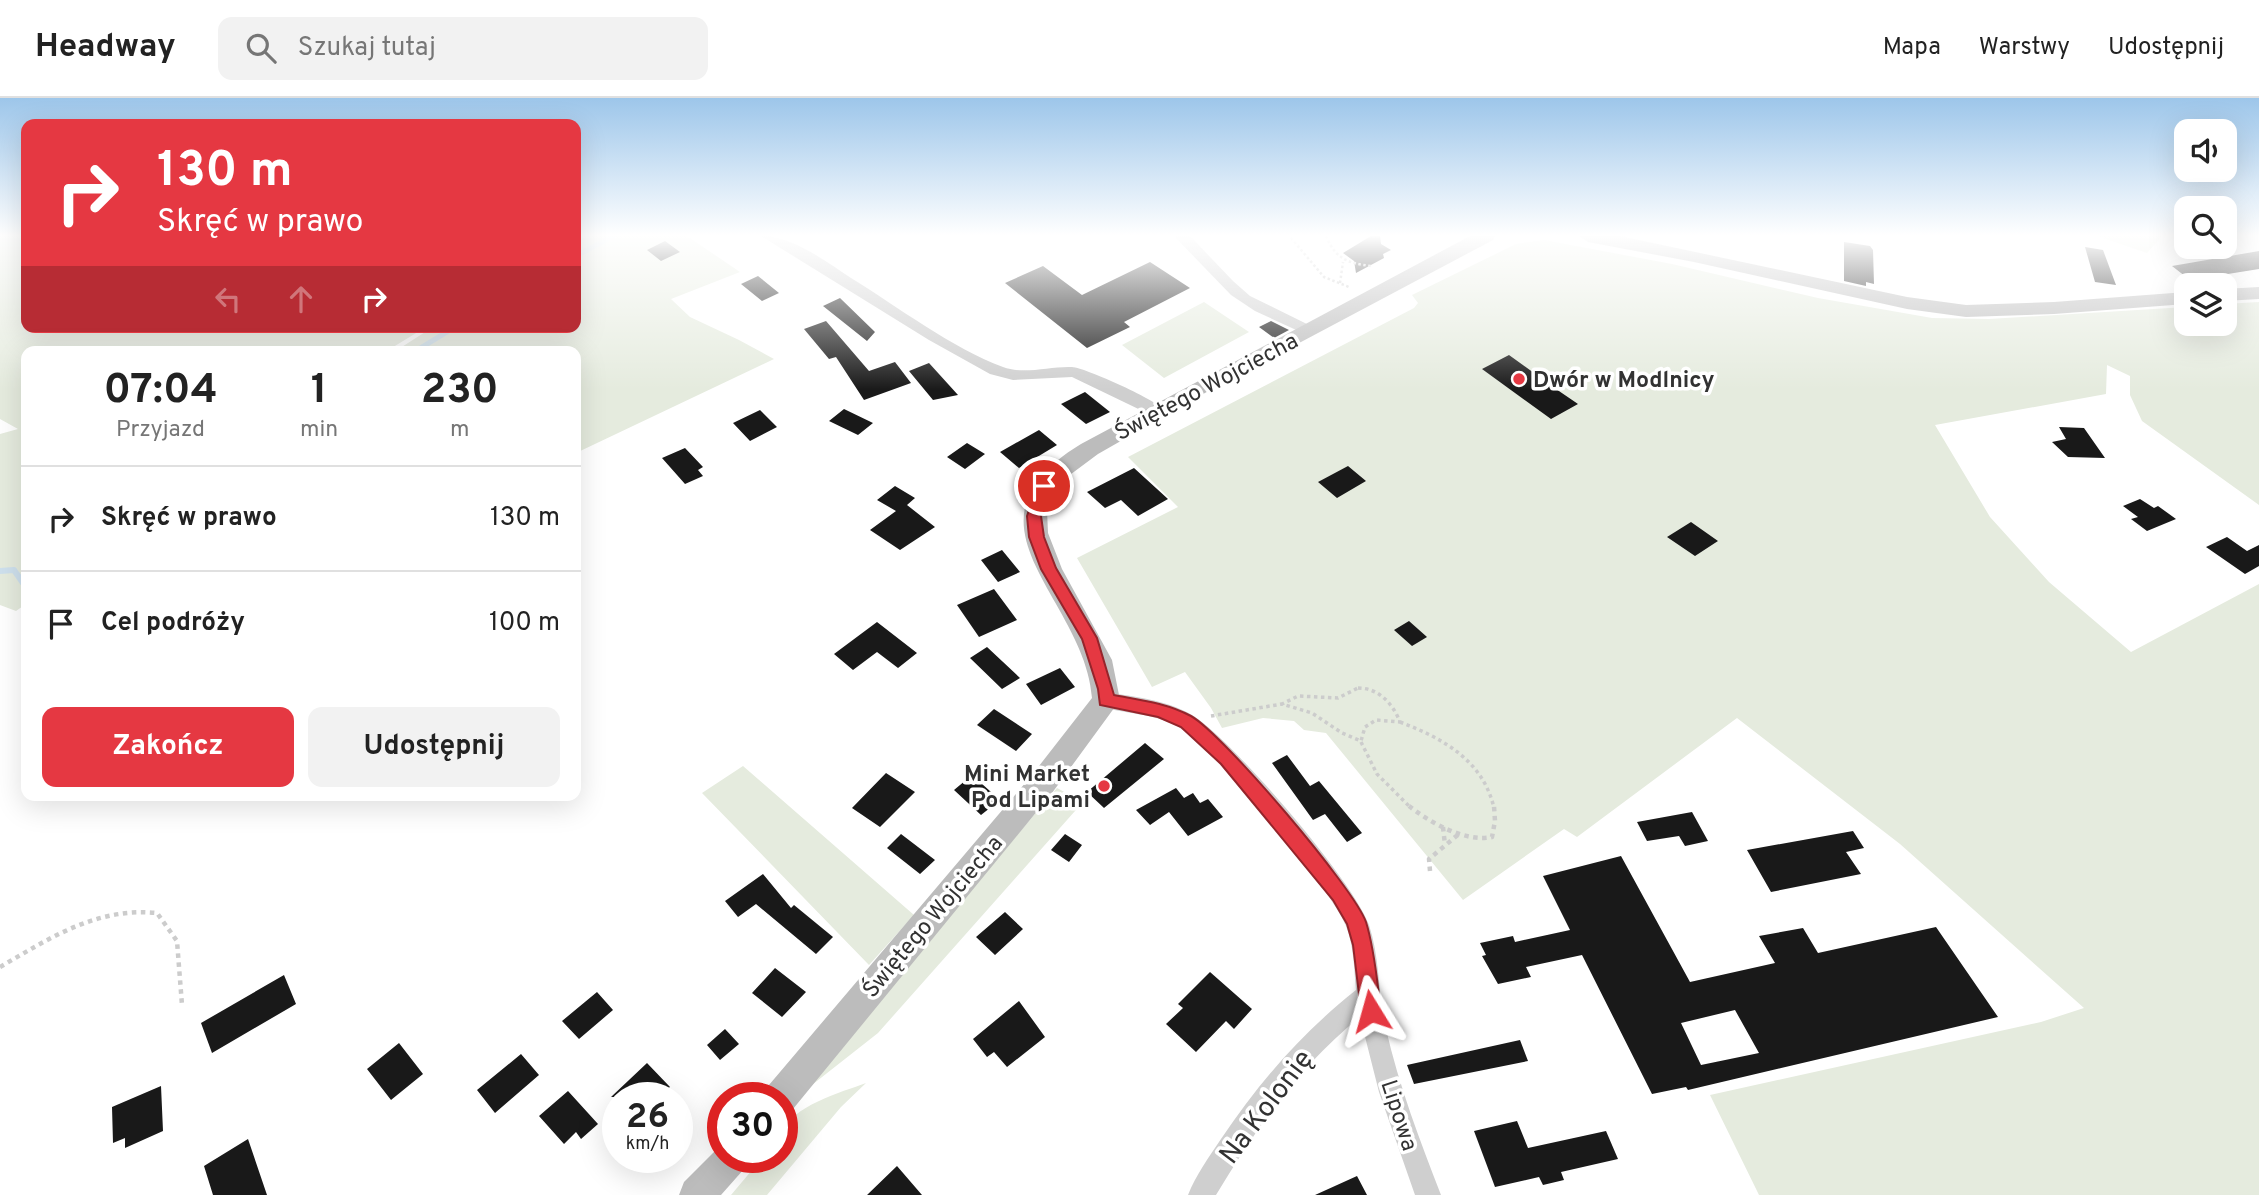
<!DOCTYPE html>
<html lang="pl">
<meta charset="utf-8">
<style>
:root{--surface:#fff;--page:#f2f2f2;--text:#222;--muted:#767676;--line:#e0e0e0;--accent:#e53842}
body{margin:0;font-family:Overpass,sans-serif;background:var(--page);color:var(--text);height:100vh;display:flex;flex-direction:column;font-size:26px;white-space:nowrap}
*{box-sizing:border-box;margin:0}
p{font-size:23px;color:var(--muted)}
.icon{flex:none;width:38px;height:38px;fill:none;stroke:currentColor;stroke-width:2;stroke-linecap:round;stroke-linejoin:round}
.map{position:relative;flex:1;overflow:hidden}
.panel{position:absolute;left:21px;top:248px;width:560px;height:455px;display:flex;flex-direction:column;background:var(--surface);border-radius:14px;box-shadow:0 7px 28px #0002}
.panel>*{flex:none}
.banner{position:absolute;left:21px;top:21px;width:560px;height:214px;border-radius:14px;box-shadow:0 7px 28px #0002;background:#e53842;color:#fff;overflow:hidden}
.controls{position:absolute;left:2174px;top:21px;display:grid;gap:14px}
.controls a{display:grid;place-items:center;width:63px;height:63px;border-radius:14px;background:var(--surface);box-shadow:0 7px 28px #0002;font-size:35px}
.speed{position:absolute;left:602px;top:984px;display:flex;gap:14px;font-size:35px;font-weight:700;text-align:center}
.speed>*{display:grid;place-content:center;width:91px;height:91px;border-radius:50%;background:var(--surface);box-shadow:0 7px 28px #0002;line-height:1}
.speed small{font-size:18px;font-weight:400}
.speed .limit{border:10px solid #d22;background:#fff;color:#111}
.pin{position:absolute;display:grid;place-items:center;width:60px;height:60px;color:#fff;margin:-30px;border:4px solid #fff;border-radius:50%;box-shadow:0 2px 7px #0007}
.me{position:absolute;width:77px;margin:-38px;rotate:352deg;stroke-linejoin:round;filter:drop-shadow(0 0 5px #0008)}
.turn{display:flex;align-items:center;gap:24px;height:147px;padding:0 21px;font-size:32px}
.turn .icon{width:91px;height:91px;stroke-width:2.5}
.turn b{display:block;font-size:49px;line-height:60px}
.lanes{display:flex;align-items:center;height:66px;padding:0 21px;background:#0003;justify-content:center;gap:35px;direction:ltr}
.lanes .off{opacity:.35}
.eta{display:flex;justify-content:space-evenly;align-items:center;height:119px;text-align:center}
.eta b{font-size:42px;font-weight:700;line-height:49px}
.button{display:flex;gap:14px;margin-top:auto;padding:14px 21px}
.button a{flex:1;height:80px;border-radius:14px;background:var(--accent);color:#fff;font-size:28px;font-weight:700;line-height:80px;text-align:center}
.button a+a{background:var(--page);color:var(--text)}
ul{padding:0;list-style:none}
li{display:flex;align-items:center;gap:21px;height:105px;padding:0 21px;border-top:2px solid var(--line)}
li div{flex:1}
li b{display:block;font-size:26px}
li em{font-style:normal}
header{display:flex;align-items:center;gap:42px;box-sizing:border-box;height:98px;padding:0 35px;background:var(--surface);border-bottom:2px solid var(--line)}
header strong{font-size:33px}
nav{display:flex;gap:38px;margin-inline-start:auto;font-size:24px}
.search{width:490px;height:63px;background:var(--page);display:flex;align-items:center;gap:18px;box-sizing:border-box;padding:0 24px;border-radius:14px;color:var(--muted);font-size:26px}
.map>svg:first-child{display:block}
.green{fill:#e5ebde}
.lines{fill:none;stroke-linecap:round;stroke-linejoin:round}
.stream-far1{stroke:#cee0ed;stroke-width:5}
.stream{stroke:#cee0ed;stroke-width:6}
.building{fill:#191919;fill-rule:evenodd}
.path-far2{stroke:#ccc;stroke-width:2.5;stroke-dasharray:2.5 2.5;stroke-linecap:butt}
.path-far1{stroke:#ccc;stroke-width:3.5;stroke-dasharray:3.5 3.5;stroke-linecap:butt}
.path{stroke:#ccc;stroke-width:4.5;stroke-dasharray:4.5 4.5;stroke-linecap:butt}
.street{fill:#cfcfcf;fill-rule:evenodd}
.secondary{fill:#bcbcbc;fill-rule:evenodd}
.route{fill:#e53842;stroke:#95242b;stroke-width:2}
.poi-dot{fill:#e53842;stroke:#fff;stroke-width:2.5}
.labels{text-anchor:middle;stroke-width:7;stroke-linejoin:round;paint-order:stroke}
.poi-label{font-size:23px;font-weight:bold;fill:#323232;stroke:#fff;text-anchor:start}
.street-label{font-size:23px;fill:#323232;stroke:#fff}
.near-street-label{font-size:28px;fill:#323232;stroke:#fff}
</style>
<header>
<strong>Headway</strong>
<div class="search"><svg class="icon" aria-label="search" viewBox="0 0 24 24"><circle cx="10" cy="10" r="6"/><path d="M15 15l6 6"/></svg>Szukaj tutaj</div>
<nav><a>Mapa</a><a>Warstwy</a><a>Udostępnij</a></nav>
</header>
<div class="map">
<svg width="2259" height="1097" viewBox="0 0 2259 1097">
<rect width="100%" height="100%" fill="#fff"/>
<!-- green -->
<path class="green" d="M0,138H26V229H426L385,254H26V506L16,513L0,507V336L18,331L0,321Z
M583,138H687L740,174L671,201L690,219L739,242L774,261L576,355V254H394L433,229H576V143Z
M2097,138H2162L2147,155Z
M1544,142L1672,166L1818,200L1932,220L1989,221L2186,209V226H2224V206L2259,204V407L2142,323L2130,297V278L2107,267L2106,296L1935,327L1990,419L2049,484L2131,554L2259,486V1097H1759L1710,997L2041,924L2084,910L1900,746L1737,620L1577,739L1564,731L1463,802L1326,635L1304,632L1294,623L1263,620L1222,630L1211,610L1185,574L1152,589L1077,460L1178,409L1128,359L1414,210L1418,205L1412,197L1516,146Z
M1204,204L1249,234L1164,280L1122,247Z
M743,668L914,817L869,867L702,695Z
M1057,690L1083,704L878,935L803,994L835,951Z
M866,985L841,1009L767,1097H731L763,1059H782C782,1052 780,1043 782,1036C790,1008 842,994 866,985Z"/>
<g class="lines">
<!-- stream-far1 -->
<path class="stream-far1" d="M576,158L613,138
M414,254L455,229"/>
<!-- stream -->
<path class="stream" d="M0,473L14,472L23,485L26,484"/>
</g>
<!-- building -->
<path class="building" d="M1371,138H1380L1381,146L1391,152L1383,156L1384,160L1356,175L1354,163L1343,155Z
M665,143L680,154L661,163L647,152Z
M1844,144L1870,148L1873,152L1874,186L1866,184V188L1844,183Z
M2085,149L2103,152L2116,187L2095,184Z
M2259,153V171L2190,182L2172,168Z
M1150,164L1190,190L1124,224L1130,229L1087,250L1005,185L1043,168L1082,197Z
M758,178L779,195L762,203L741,186Z
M840,200L875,234L867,243L823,208Z
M826,223L869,273L895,264L911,285L864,302L836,259L829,261L804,231Z
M1271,223L1289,232L1274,240L1259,229Z
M1509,257L1556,291L1578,306L1551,321L1482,271Z
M929,265L958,297L933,302L909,273Z
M1085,294L1110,314L1086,326L1061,306Z
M844,311L873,325L858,337L829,323Z
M760,312L777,329L750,343L733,325Z
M2059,329L2084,330L2105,360L2068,359L2052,344L2066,341Z
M1039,332L1057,347L1019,370L1000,354Z
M967,345L985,356L965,371L947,359Z
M685,350L703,369L698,372L703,378L685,386L662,360Z
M1348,368L1366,383L1337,400L1318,384Z
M1134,370L1168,401L1138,418L1121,402L1105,410L1087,394Z
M895,388L915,400L907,407L935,429L900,452L870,432L896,413L877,402Z
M2140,401L2154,410L2158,408L2176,421L2147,433L2131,421L2138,419L2123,408Z
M1691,424L1718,443L1695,458L1667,439Z
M2227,439L2247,453L2259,447V468L2245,476L2206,449Z
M1002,452L1020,474L998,484L981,462Z
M994,491L1017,522L979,539L957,507Z
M1409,523L1427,539L1412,548L1394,532Z
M877,524L917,555L898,570L877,554L853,572L834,556Z
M987,549L1020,580L1002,591L970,560Z
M1060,570L1075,589L1041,607L1026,586Z
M994,611L1032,636L1016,653L977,627Z
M1145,645L1164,661L1104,710L1087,694Z
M1287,657L1310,688L1319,683L1362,735L1347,744L1325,716L1313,722L1272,665Z
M886,675L915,694L880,729L852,710Z
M972,677L1000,702L981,717L954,692Z
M1176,690L1184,700L1193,695L1200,705L1208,701L1223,719L1188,738L1169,714L1150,727L1136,712Z
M1692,714L1708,743L1685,748L1679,738L1647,743L1637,724Z
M1853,733L1864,750L1846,754L1861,776L1771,794L1747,752Z
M901,736L935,762L920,776L887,750Z
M1065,736L1082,747L1069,764L1051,752Z
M1621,758L1690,884L1775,865L1759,838L1803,830L1818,855L1936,829L1998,919L1688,992L1686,989L1652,996L1582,857L1526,869L1531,879L1498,886L1482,858L1486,857L1480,845L1513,838L1515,844L1570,832L1543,778ZM1735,912L1759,955L1701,967L1681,925Z
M763,776L791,810L794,807L833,839L816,856L756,806L738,819L725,803Z
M1005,814L1023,831L995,857L976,839Z
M775,870L806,894L782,919L752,895Z
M1210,874L1252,911L1234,931L1226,923L1196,954L1166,926L1183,910L1178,906Z
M284,877L296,906L212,955L201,925Z
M597,894L613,912L579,941L562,923Z
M1019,903L1045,939L1007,969L994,954L987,959L973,941Z
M725,931L739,946L720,962L707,947Z
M1520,942L1528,963L1414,986L1407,967Z
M399,945L423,976L391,1002L367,971Z
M521,956L539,977L495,1015L477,992Z
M647,965L670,989L658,999H611Z
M161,988L163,1033L125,1050V1040L113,1045L112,1009Z
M568,993L598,1026L581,1041L576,1034L564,1046L539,1018Z
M1517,1023L1528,1050L1606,1033L1618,1061L1561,1074L1564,1082L1543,1087L1539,1079L1495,1089L1474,1033Z
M248,1041L267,1097H213L204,1068Z
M897,1068L922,1097H867Z
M1357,1078L1367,1097H1315Z"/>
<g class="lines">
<!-- path-far2 -->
<path class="path-far2" d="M1326,138C1336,161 1347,165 1371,168
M1291,140L1324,179L1349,189
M1340,185L1343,164"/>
<!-- path-far1 -->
<path class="path-far1" d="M1358,590C1379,590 1393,606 1400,624L1376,622L1365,629L1361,643L1342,635L1312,615L1282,606L1298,598L1338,600Z
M1211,618L1282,606
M1400,624C1442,640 1483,662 1494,710
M1361,644L1377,676L1411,710"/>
<!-- path -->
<path class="path" d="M1409,708C1429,724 1466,745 1492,739L1495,723L1494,708
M1443,729L1445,747
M1430,773L1429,761L1460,735
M0,869C50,840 97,809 157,815L177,843L182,907"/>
<!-- street -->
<path class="street" d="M761,138C793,138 825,163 851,180C898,209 952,250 1003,269C1024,277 1050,268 1072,269C1086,270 1159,303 1167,314L1165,318H1153L1072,279L1013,282L990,276L929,242Z
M1174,138H1190L1233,183L1250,198L1315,230L1318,233L1315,236H1305L1255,213L1231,197Z
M1106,594C1135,599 1167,602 1192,617C1232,641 1354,784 1369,827C1380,860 1378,897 1386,931C1399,988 1420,1043 1441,1097H1415L1379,994L1360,919C1299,968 1256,1031 1216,1097H1188C1196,1077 1209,1059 1221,1041C1260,983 1302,935 1356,892C1354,871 1354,848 1346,828C1331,790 1212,648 1177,628C1153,615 1124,616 1099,608L1096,602L1099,596Z"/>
<!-- secondary -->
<path class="secondary" d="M1470,138H1495L1493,142L1203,296L1098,356L1059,385L1047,412L1048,435L1062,471L1112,562L1120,602L1052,695L793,1011L782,1016V999H764L769,987L1032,677L1092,600C1085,499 949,426 1081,346Z
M1579,138H1620L1907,199L1966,207L2054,204L2186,194V206L2054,216L1966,219L1907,211L1694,164L1588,144Z
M2259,189V201L2224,203V191Z
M723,1045V1059H749L744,1071L721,1097H679L684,1084Z"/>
</g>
<!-- sky -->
<linearGradient id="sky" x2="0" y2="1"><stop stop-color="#9dc6ea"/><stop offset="0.47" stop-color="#fff"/><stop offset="1" stop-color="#fff" stop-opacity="0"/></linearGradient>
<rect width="2259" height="292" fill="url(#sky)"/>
<!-- route -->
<path class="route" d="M1044,383L1051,388L1041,418L1044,439L1056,470L1097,540L1114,597C1141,602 1167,605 1191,618C1223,636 1354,790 1366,824C1375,853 1377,884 1381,913L1378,920L1371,923L1364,920L1361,913L1353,847L1347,826L1333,802L1221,666L1181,629L1158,619L1100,607L1098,591L1082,541L1041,471L1029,439L1027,418L1037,388Z"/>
<!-- markers -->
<g class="poi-dot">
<circle cx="1519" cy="281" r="7"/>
<circle cx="1104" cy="688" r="7"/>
</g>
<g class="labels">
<!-- poi labels -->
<g class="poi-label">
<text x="1533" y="289">Dwór w Modlnicy</text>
<text x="1090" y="683" text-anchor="end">Mini Market<tspan x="1090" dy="26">Pod Lipami</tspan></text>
</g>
<!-- street labels -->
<g class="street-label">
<text transform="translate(1206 288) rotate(-28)" y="8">Świętego Wojciecha</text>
<text transform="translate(932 818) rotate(-50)" y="8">Świętego Wojciecha</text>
<text transform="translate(1400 1017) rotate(72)" y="8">Lipowa</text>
</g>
<!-- near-street labels -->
<g class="near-street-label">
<text transform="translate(1265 1008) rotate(-53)" y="10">Na Kolonię</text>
</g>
</g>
</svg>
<div class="controls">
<a><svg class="icon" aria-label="sound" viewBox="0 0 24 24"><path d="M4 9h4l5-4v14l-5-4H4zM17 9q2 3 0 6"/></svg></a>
<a><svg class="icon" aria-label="search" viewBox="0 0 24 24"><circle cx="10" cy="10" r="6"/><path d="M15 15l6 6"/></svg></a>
<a><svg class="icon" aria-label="layers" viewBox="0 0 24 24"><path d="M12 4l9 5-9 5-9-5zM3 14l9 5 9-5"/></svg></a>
</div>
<div class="speed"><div>26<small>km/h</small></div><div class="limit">30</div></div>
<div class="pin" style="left:1044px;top:388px;background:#d93025"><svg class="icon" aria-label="arrive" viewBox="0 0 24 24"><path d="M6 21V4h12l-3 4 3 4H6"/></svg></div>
<svg class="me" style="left:1371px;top:913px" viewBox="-20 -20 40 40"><path d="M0-17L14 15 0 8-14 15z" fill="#e53842" stroke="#fff" stroke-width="4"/></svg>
<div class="banner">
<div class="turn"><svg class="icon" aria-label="right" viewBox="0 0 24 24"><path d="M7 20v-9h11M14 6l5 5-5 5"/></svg><div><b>130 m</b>Skręć w prawo</div></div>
<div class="lanes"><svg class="icon off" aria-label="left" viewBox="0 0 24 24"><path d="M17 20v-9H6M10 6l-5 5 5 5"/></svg><svg class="icon off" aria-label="ahead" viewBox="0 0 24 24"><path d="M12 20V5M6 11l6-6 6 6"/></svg><svg class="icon" aria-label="right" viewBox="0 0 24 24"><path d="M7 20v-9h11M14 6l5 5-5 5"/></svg></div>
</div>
<section class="panel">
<div class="eta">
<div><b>07:04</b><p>Przyjazd</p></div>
<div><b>1</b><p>min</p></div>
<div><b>230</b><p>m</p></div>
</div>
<ul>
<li><svg class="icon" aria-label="right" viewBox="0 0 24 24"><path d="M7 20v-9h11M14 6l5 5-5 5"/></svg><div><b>Skręć w prawo</b></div><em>130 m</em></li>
<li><svg class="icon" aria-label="arrive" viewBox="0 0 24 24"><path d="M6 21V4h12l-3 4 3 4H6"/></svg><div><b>Cel podróży</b></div><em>100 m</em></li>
</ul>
<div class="button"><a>Zakończ</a><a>Udostępnij</a></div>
</section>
</div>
